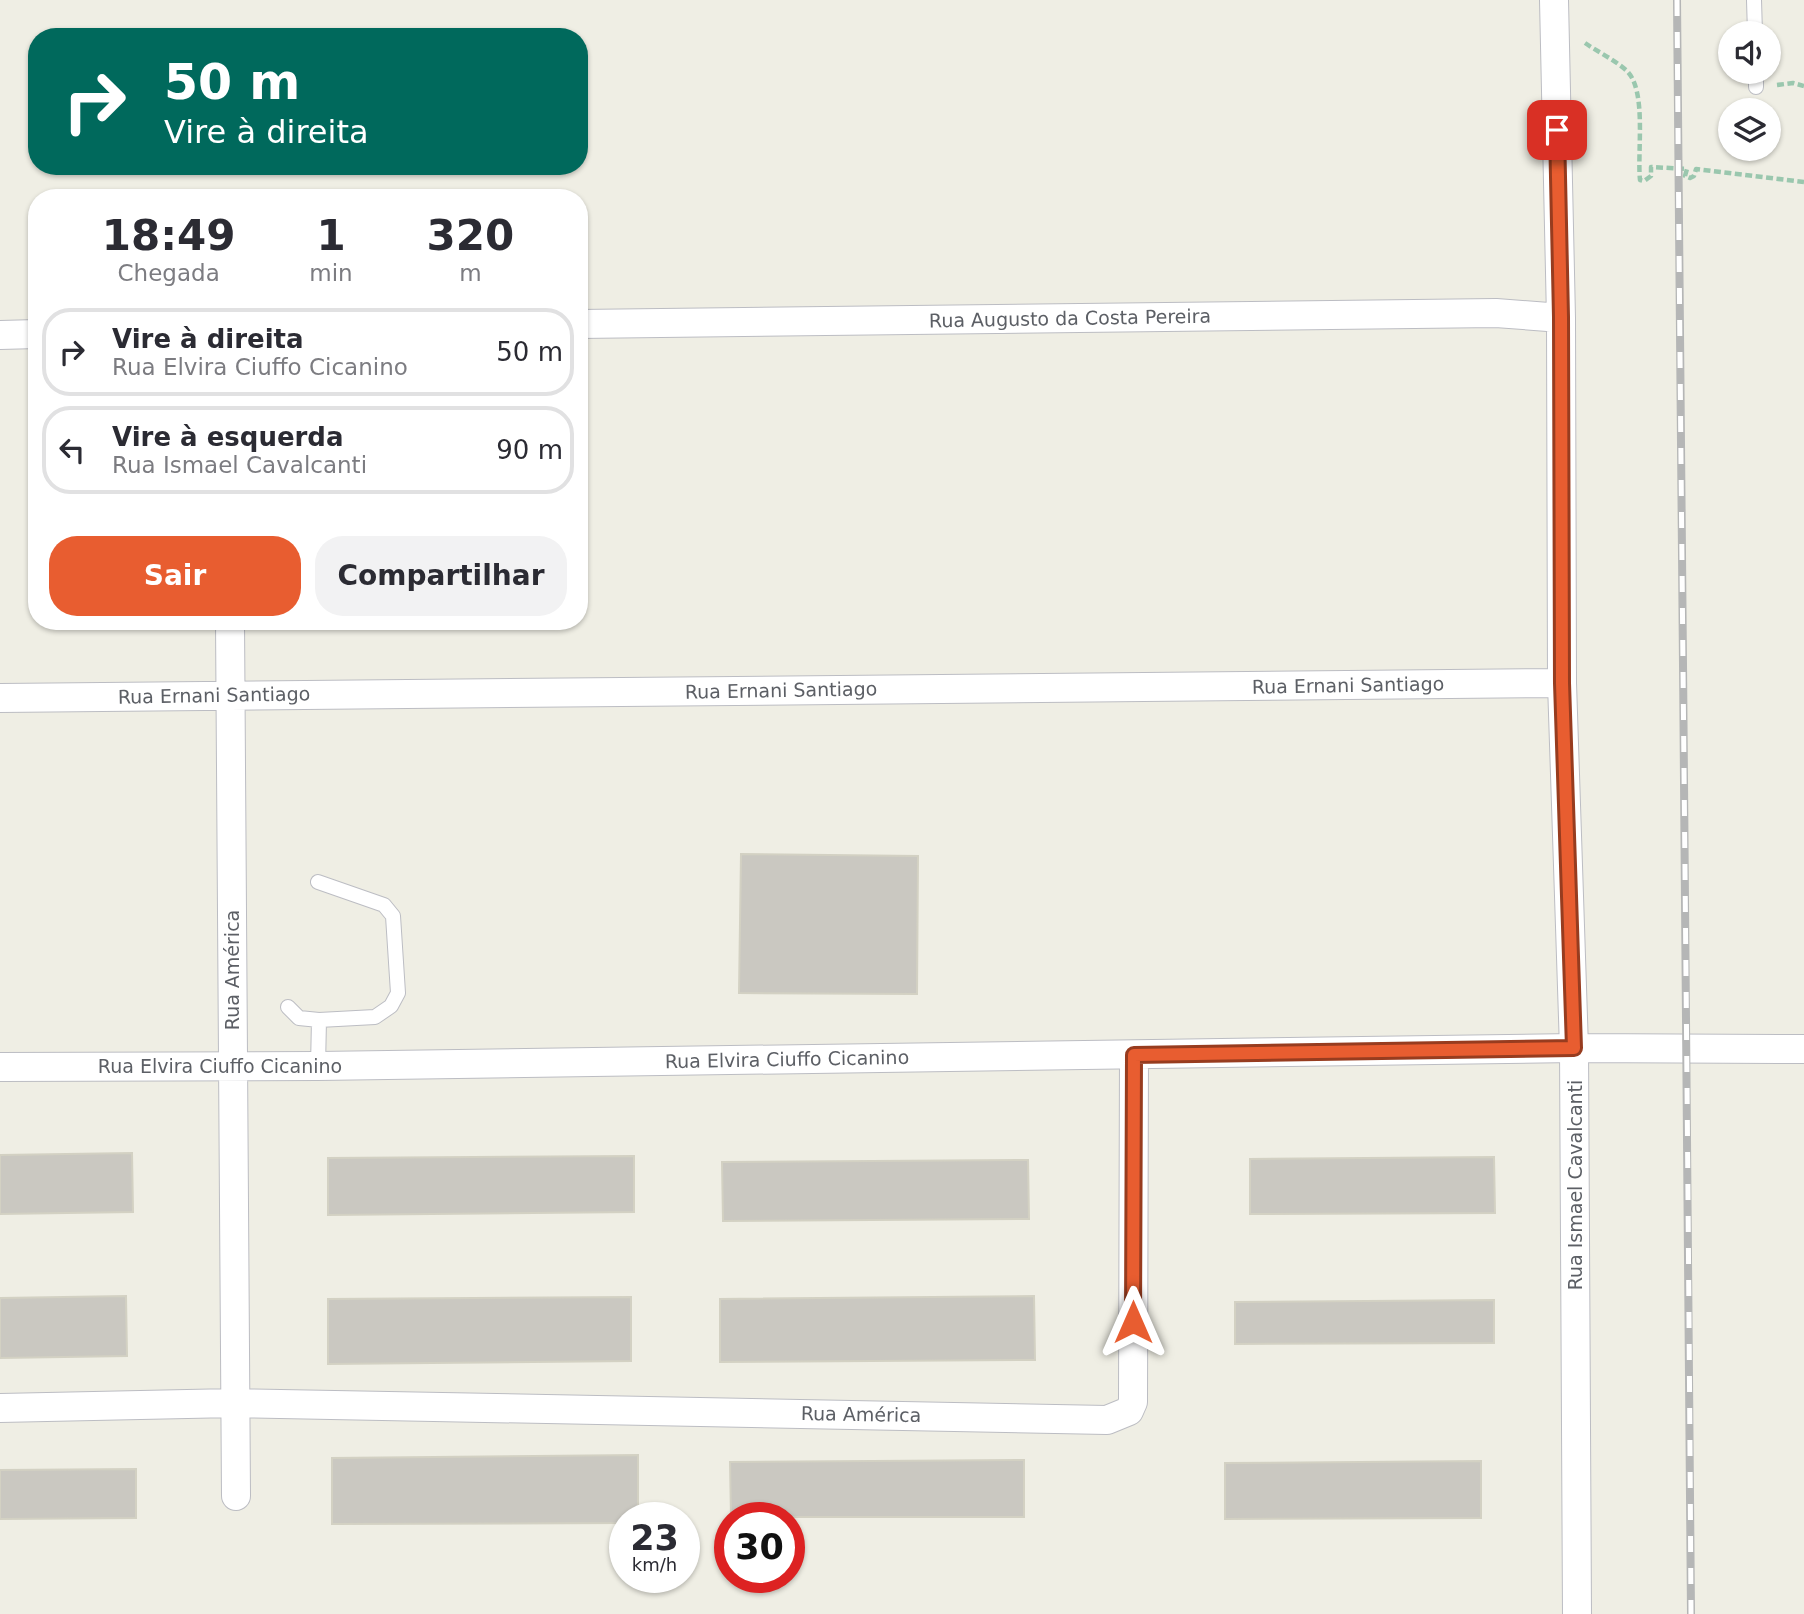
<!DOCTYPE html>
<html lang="pt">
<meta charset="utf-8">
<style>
:root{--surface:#fff;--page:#f2f2f3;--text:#2b2b33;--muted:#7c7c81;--line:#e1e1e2;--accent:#e85d30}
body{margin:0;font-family:"DejaVu Sans",sans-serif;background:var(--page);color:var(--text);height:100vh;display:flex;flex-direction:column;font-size:26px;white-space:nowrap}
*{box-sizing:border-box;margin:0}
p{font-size:23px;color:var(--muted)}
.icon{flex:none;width:38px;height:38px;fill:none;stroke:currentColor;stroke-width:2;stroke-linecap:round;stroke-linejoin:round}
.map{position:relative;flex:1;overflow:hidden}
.sheet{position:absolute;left:28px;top:189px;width:560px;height:441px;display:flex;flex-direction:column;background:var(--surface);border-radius:28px;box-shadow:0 2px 5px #0004}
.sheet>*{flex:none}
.hud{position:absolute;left:28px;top:28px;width:560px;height:147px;border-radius:28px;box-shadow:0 2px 5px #0004;background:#00695c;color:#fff;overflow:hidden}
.buttons{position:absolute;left:1718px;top:21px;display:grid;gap:14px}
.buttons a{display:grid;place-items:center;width:63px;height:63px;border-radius:50%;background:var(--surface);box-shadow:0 2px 5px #0004;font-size:35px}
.speed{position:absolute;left:609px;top:1502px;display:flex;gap:14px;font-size:35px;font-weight:700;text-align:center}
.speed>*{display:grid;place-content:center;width:91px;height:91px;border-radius:50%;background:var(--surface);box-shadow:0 2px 5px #0004;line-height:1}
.speed small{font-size:18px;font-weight:400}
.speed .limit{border:10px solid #d22;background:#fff;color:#111}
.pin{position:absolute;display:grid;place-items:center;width:60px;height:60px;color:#fff;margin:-30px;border-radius:14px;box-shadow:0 4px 10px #0006}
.me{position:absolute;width:77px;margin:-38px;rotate:0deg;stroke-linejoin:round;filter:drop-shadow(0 0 5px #0008)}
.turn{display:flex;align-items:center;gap:24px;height:147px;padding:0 21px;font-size:32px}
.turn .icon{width:91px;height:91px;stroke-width:2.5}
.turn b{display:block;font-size:49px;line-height:60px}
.eta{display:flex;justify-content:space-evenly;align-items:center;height:119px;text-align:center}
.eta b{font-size:42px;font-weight:700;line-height:49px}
.cta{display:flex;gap:14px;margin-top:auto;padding:14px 21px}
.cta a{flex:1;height:80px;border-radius:28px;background:var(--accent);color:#fff;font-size:28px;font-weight:700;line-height:80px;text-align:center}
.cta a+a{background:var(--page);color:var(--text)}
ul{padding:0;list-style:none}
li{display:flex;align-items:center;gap:21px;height:88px;margin:0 14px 10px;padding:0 7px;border:4px solid var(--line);border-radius:28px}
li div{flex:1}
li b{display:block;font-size:26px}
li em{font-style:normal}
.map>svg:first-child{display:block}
.building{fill:#cac8c1;stroke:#d3d1c3;stroke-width:2}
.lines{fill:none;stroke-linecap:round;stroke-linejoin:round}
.service-casing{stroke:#bcbdc3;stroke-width:16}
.minor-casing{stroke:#bcbdc3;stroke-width:30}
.path{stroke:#9ac7ae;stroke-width:4.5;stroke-dasharray:7 3.5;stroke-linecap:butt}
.service{stroke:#fff;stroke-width:14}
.minor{stroke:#fff;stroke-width:28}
.rail-casing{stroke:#b5b6b6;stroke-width:8}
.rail{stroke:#fff;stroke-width:5;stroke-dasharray:16;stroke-linecap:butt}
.route-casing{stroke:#973c1f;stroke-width:18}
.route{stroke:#e85d30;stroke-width:12}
.labels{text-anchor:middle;stroke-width:6;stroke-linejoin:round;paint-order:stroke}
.street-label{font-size:19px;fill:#5c5f65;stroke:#fff}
</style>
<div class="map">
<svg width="1804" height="1614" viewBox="0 0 1804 1614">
<rect width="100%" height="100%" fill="#efeee4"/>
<!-- building -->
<path class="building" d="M741,854L918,856L917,994L739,993Z
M132,1153L133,1212L0,1214V1155Z
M634,1156V1212L328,1215V1158Z
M1494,1157L1495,1213L1250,1214V1159Z
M1028,1160L1029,1219L723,1221L722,1162Z
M126,1296L127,1356L0,1358V1298Z
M1034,1296L1035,1360L720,1362V1299Z
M631,1297V1361L328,1364V1299Z
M1494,1300V1343L1235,1344V1302Z
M638,1455V1517H625V1523L332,1524V1458Z
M1024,1460V1517H731L730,1462Z
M1481,1461V1518L1225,1519V1463Z
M136,1469V1518L0,1519V1470Z"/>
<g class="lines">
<!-- service casing -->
<g class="service-casing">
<path id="service" d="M1754,0L1755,33
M1756,72V87
M318,882L384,905L393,916L398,993L391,1006L375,1017L319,1020L318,1066
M288,1007L299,1018L319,1020"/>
</g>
<!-- minor casing -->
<g class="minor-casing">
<path id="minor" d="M1554,0L1561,318L1562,683L1574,1048L1577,1614
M579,324L1496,313L1561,318
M0,335L37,334
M230,621L236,1496
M0,698L1562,683
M0,1067L318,1066L1574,1048L1804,1049
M0,1408L234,1403L1107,1420L1129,1411L1133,1402L1134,1055"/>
</g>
<!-- path -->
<path class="path" d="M1585,43C1598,52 1615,60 1627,71C1647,91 1637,151 1640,180L1644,181L1651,176V167L1687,169L1685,176L1690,178L1694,176L1696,169L1804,182
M1777,85L1793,83L1804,86"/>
<!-- service -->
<use href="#service" class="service"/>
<!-- minor -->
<use href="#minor" class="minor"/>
<!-- rail casing -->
<g class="rail-casing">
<path id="rail" d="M1677,0C1681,538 1688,1076 1691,1614"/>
</g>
<!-- rail -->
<use href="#rail" class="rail"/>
</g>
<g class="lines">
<!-- route casing -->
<g class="route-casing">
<path id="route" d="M1133,1322L1134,1055L1574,1048L1562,683L1561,317L1557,130"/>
</g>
<!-- route -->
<use href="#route" class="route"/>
</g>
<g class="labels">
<!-- street labels -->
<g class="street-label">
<text transform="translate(1070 318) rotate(-1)" y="7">Rua Augusto da Costa Pereira</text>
<text transform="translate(1348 685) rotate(-1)" y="7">Rua Ernani Santiago</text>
<text transform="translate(781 690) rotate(-1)" y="7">Rua Ernani Santiago</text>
<text transform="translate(214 695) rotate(-1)" y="7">Rua Ernani Santiago</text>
<text transform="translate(232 970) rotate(-90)" y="7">Rua América</text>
<text transform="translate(787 1059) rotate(-1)" y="7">Rua Elvira Ciuffo Cicanino</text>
<text x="220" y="1073">Rua Elvira Ciuffo Cicanino</text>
<text transform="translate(1575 1185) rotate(-90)" y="7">Rua Ismael Cavalcanti</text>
<text transform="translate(861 1414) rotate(1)" y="7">Rua América</text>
</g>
</g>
</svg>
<div class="buttons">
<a><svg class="icon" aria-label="sound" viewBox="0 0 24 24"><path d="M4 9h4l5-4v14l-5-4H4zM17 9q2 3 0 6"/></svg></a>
<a><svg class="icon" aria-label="layers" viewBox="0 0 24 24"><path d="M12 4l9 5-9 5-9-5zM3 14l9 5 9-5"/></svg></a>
</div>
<div class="speed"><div>23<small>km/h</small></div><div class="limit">30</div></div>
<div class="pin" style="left:1557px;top:130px;background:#d93025"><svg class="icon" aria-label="arrive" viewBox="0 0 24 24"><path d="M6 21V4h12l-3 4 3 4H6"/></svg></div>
<svg class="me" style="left:1133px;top:1322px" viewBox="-20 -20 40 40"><path d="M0-17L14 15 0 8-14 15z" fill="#e85d30" stroke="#fff" stroke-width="4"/></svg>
<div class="hud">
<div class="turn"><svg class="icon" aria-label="right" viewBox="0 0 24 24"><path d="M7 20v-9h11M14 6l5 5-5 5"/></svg><div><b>50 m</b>Vire à direita</div></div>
</div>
<section class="sheet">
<div class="eta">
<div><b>18:49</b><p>Chegada</p></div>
<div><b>1</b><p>min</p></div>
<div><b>320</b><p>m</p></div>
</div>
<ul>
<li><svg class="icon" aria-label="right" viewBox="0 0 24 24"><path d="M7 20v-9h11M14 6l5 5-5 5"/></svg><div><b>Vire à direita</b><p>Rua Elvira Ciuffo Cicanino</p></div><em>50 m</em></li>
<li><svg class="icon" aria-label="left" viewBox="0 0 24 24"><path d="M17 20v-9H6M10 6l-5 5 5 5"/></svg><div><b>Vire à esquerda</b><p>Rua Ismael Cavalcanti</p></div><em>90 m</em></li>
</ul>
<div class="cta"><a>Sair</a><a>Compartilhar</a></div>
</section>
</div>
